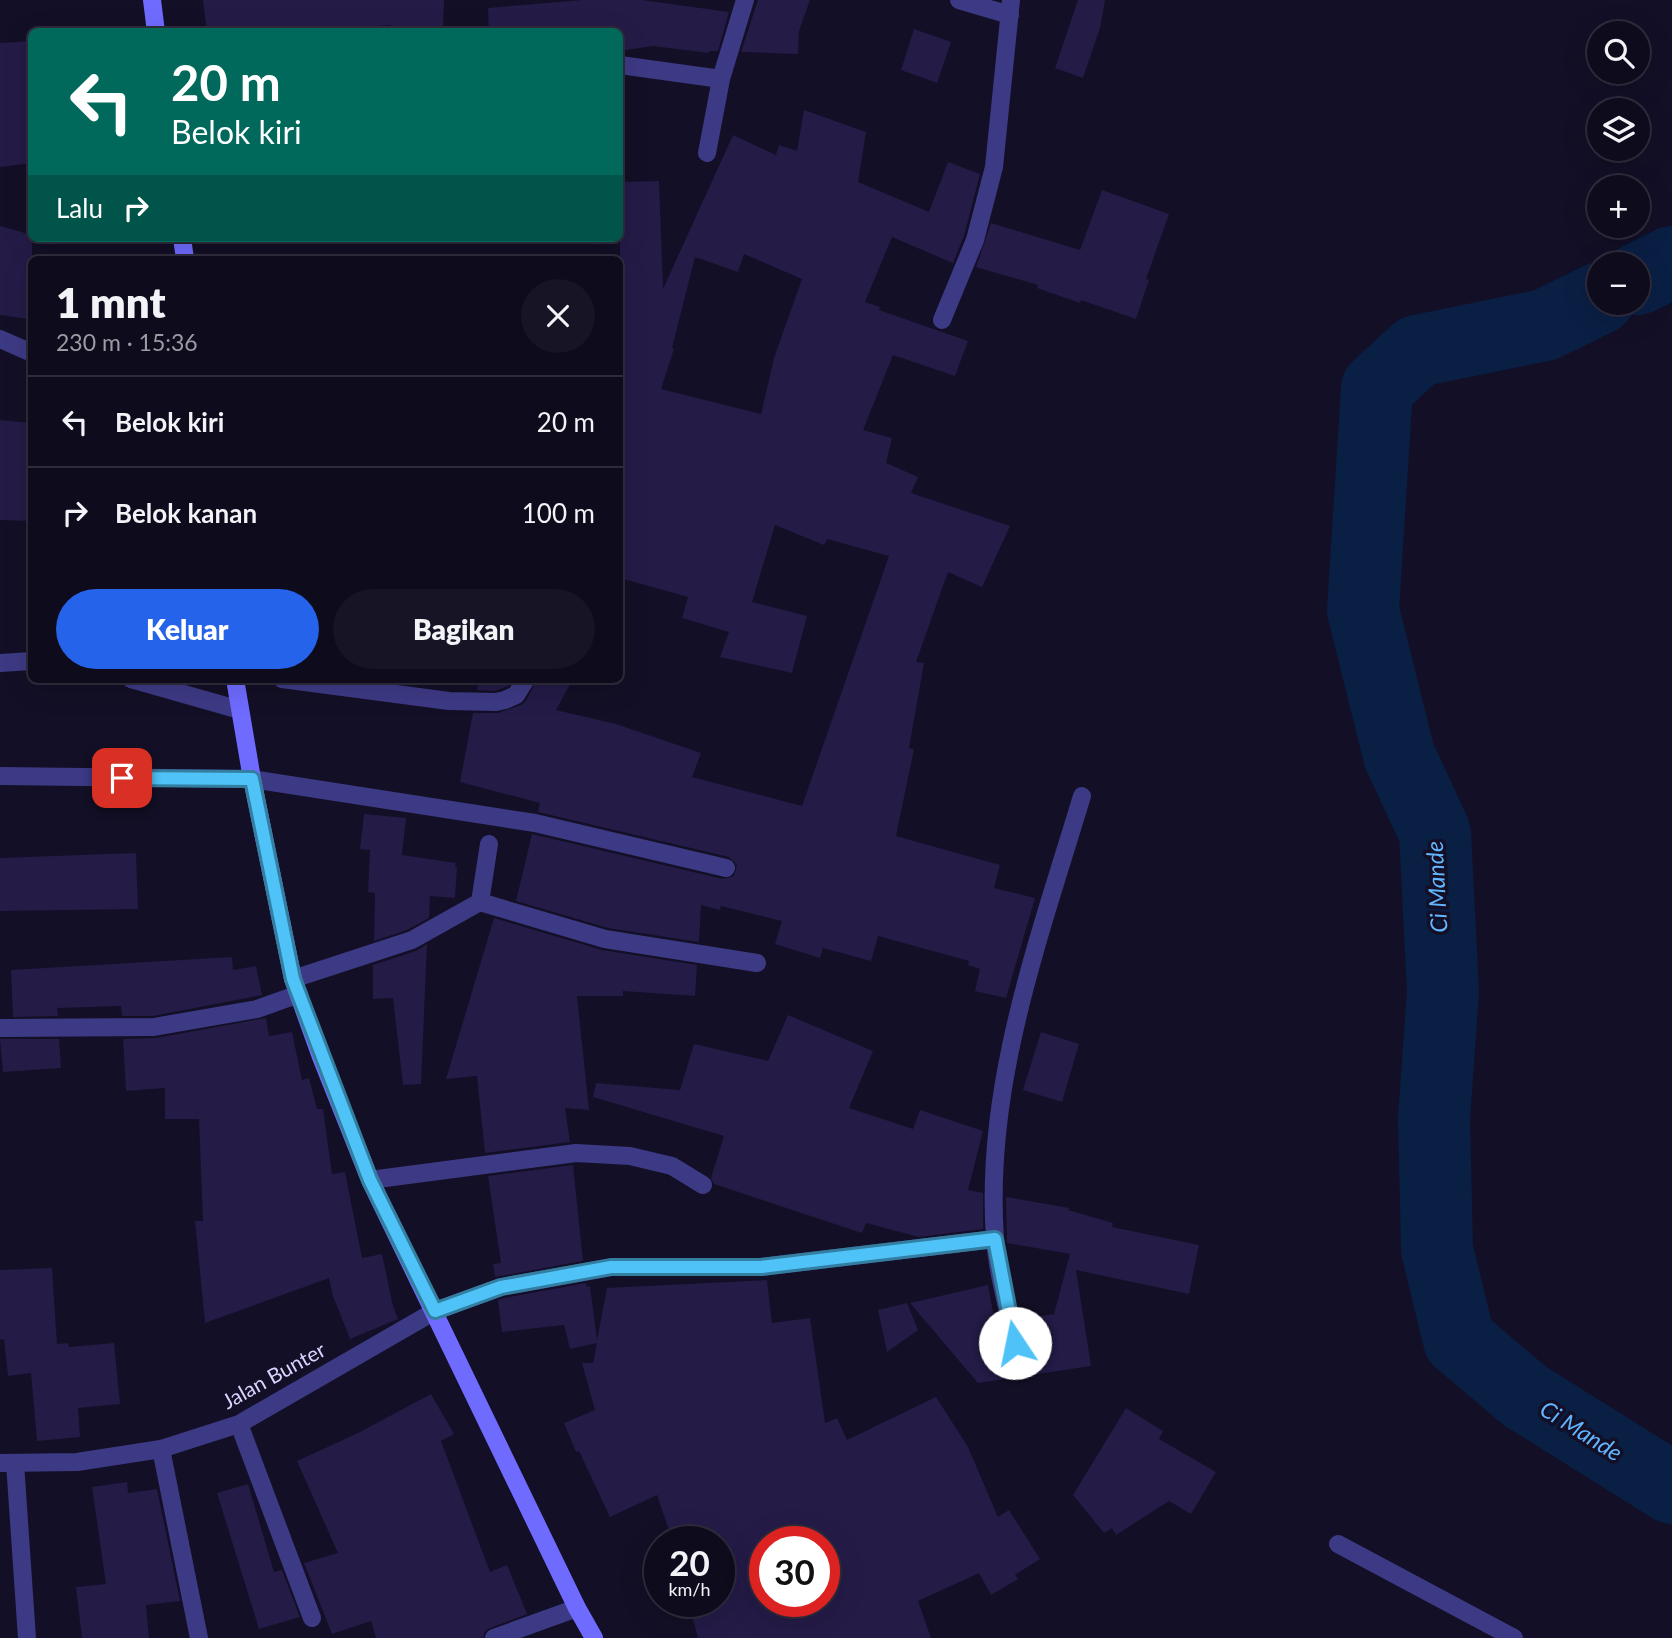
<!DOCTYPE html>
<html lang="id">
<meta charset="utf-8">
<style>
:root{--surface:#0e0b1c;--page:#171425;--text:#f1f3f6;--muted:#9b9ba3;--line:#2e2b3b;--accent:#2563eb}
body{margin:0;font-family:Lato,sans-serif;background:var(--page);color:var(--text);height:100vh;display:flex;flex-direction:column;font-size:26px;white-space:nowrap}
*{box-sizing:border-box;margin:0}
p{font-size:23px;color:var(--muted)}
.icon{flex:none;width:38px;height:38px;fill:none;stroke:currentColor;stroke-width:2;stroke-linecap:round;stroke-linejoin:round}
.map{position:relative;flex:1;overflow:hidden}
.drawer{position:absolute;left:28px;top:256px;width:595px;height:427px;display:flex;flex-direction:column;background:var(--surface);border-radius:10px;box-shadow:0 7px 28px #0002,0 0 0 2px var(--line)}
.drawer>*{flex:none}
.banner{position:absolute;left:28px;top:28px;width:595px;height:214px;border-radius:10px;box-shadow:0 7px 28px #0002,0 0 0 2px var(--line);background:#00695c;color:#fff;overflow:hidden}
.buttons{position:absolute;left:1587px;top:21px;display:grid;gap:14px}
.buttons a{display:grid;place-items:center;width:63px;height:63px;border-radius:50%;background:var(--surface);box-shadow:0 7px 28px #0002,0 0 0 2px var(--line);font-size:35px}
.speed{position:absolute;left:644px;top:1526px;display:flex;gap:14px;font-size:35px;font-weight:700;text-align:center}
.speed>*{display:grid;place-content:center;width:91px;height:91px;border-radius:50%;background:var(--surface);box-shadow:0 7px 28px #0002,0 0 0 2px var(--line);line-height:1}
.speed small{font-size:18px;font-weight:400}
.speed .limit{border:10px solid #d22;background:#fff;color:#111}
.pin{position:absolute;display:grid;place-items:center;width:60px;height:60px;color:#fff;margin:-30px;border-radius:14px;box-shadow:0 4px 10px #0006}
.me{position:absolute;width:77px;margin:-38px;rotate:349deg;stroke-linejoin:round;filter:drop-shadow(0 0 5px #0008)}
.turn{display:flex;align-items:center;gap:24px;height:147px;padding:0 28px;font-size:32px}
.turn .icon{width:91px;height:91px;stroke-width:2.5}
.turn b{display:block;font-size:49px;line-height:60px}
.then{display:flex;align-items:center;height:66px;padding:0 28px;background:#0003;gap:14px;font-size:26px}
.round{display:grid;place-items:center;flex:none;width:74px;height:74px;border-radius:37px;background:var(--page)}
.summary{display:flex;align-items:center;justify-content:space-between;height:119px;padding:0 28px}
h1{font-size:42px;font-weight:800;line-height:52px}
.action{display:flex;gap:14px;margin-top:auto;padding:14px 28px}
.action a{flex:1;height:80px;border-radius:42px;background:var(--accent);color:#fff;font-size:28px;font-weight:800;line-height:80px;text-align:center}
.action a+a{background:var(--page);color:var(--text)}
ul{padding:0;list-style:none}
li{display:flex;align-items:center;gap:21px;height:91px;padding:0 28px;border-top:2px solid var(--line)}
li div{flex:1}
li b{display:block;font-size:26px}
li em{font-style:normal}
.map>svg:first-child{display:block}
.lines{fill:none;stroke-linecap:round;stroke-linejoin:round}
.river{stroke:#0a1f44;stroke-width:72}
.building{fill:#241b47;fill-rule:evenodd}
.service{stroke:#3d3a85;stroke-width:18}
.minor{stroke:#3d3a85;stroke-width:18}
.secondary{stroke:#6f6bff;stroke-width:18}
.route-casing{stroke:#337fa1;stroke-width:18}
.route{stroke:#4fc3f7;stroke-width:12}
.labels{text-anchor:middle;stroke-width:7;stroke-linejoin:round;paint-order:stroke}
.street-label{font-size:21px;fill:#d9d4ff;stroke:#130f26}
.water-label{font-size:23px;font-style:italic;fill:#62b6ff;stroke:#130f26}
</style>
<div class="map">
<svg width="1672" height="1638" viewBox="0 0 1672 1638">
<rect width="100%" height="100%" fill="#130f26"/>
<g class="lines">
<!-- river -->
<path class="river" d="M1638,279L1672,262
M1600,298L1545,325L1417,351L1377,388L1363,610L1399,755L1435,833L1443,992L1434,1119L1437,1249L1459,1340L1525,1396L1672,1488"/>
</g>
<!-- building -->
<path class="building" d="M203,0H444L443,31L391,30V25L295,32H207Z
M582,0H642L729,12L718,51H709V53L653,46L620,51V32H489L488,8Z
M758,0H810L799,31L798,54L741,52Z
M1078,0H1105L1100,28L1083,78L1055,68Z
M914,29L951,42L937,83L901,70Z
M32,41V163L0,167V43Z
M804,110L866,132L858,182L929,212L948,162L980,174L964,236L953,263L892,237L865,302L880,307L879,310L968,341L955,376L893,355L863,430L892,438L886,463L918,477L911,493L1010,526L982,587L948,572L916,662L924,663L909,748L914,749L896,836L1000,865L994,888L1035,898L1006,998L975,991L980,969L968,965L969,961L878,936L871,961L823,948L820,958L775,944L782,921L721,906L720,910L701,905L699,942L608,928L516,901L532,834L723,879L734,876L737,865L729,857L538,812L540,803L460,782L473,713H498L521,705L526,701L537,679H573L556,710L616,724L701,753L692,777L802,806L889,556L827,539L824,545L775,525L752,602L807,616L792,673L720,657L729,632L682,618L688,597L620,578V182L659,181L663,289L733,135L776,155L779,145L797,151ZM744,254L802,279L774,358L761,414L661,389L674,349L672,348L695,257L738,272Z
M1102,190L1169,214L1146,279L1149,280L1136,319L1081,300L1080,303L1037,288L1038,285L976,267L991,223L1080,250Z
M0,226L32,235V298L28,319L0,315Z
M0,420L32,423V521L0,520Z
M479,679H513L508,686L495,691L477,690Z
M364,814L406,818L402,855L456,863L455,867H457L455,898L430,896L429,918L407,930L374,941L375,893L368,892L370,850L360,849Z
M136,853L138,909L0,911V858Z
M494,918L602,950L697,965L695,996L623,991V996H577L589,1110L565,1108L570,1142L485,1153L477,1076L446,1079Z
M427,944L421,1084L403,1085L393,998L373,999V965L416,951Z
M232,957L233,970L256,966L262,995L153,1016H122L121,1006L57,1008L58,1016L13,1017L11,970Z
M788,1015L873,1051L849,1108L913,1129L920,1110L983,1131L968,1190L983,1193V1229L919,1237L866,1223L862,1233L714,1184L711,1178L724,1136L593,1097L596,1083L680,1090L694,1044L768,1061Z
M266,1018L269,1036L292,1032L302,1080L309,1078L317,1109H323L332,1174L345,1172L362,1258L382,1254L393,1306L398,1319L350,1339L333,1296L329,1278L205,1323L195,1221H203L199,1119H165V1088L126,1091L123,1039L156,1038Z
M1041,1032L1079,1044L1062,1102L1023,1090Z
M0,1039H59L61,1068L3,1072Z
M573,1165L583,1261L495,1277L493,1264L501,1263L488,1176Z
M1006,1197L1069,1208L1068,1210L1113,1223L1112,1227L1199,1245L1189,1294L1076,1270L1091,1366L978,1383L910,1303L988,1285L995,1323H999L1006,1350L1017,1354L1023,1351L1026,1341L1021,1319L1054,1314L1070,1254L1007,1243Z
M52,1268L57,1344L68,1343L69,1347L114,1343L120,1404L78,1408L80,1437L37,1441L31,1373L8,1376L4,1339L0,1340V1270Z
M767,1280L772,1323L810,1318L825,1423L837,1418L847,1440L936,1397L968,1447L998,1517L1009,1510L1040,1559L1015,1575L1018,1579L991,1595L979,1573L918,1601L931,1638H698L688,1601H719V1542H673L657,1495L610,1517L579,1451L576,1452L564,1423L595,1410L582,1363H593L597,1343L570,1349L564,1325L502,1332L498,1300L504,1298L586,1283L587,1287L590,1286L597,1340L607,1288ZM765,1542H824V1601H765Z
M907,1303L918,1330L887,1352L878,1310Z
M431,1394L454,1434L441,1441L490,1572L507,1565L527,1614L490,1628L485,1631L483,1638H376L371,1621L332,1634L304,1563L338,1553L297,1461L358,1433Z
M1126,1408L1163,1431L1159,1439L1216,1472L1191,1514L1169,1501L1116,1535L1112,1528L1104,1533L1073,1495Z
M127,1482L128,1493L157,1489L180,1601L146,1605L149,1638H82L76,1587L106,1584L92,1487Z
M248,1484L274,1572L282,1570L300,1617L259,1629L217,1493Z"/>
<g class="lines">
<!-- service -->
<path class="service" d="M494,1638L577,1608"/>
<!-- minor -->
<path class="minor" d="M959,0L1010,15
M620,65L721,79
M707,153L721,79L745,0
M942,320L975,240L994,167L1011,0
M0,339L32,353
M0,663L32,661
M131,679L240,710
M282,679L449,701L496,702L505,700L516,695L526,679
M0,776L252,779L535,823L726,868
M489,844L480,902L605,939L757,963
M293,979L412,940L480,902
M0,1028L154,1027L257,1009L299,994
M370,1180L576,1153L630,1156L672,1166L703,1185
M1015,1343C1008,1308 997,1272 995,1238C984,1086 1039,939 1082,796
M239,1424L312,1618
M161,1449L199,1638
M0,1463L77,1462L161,1449L239,1424L435,1311L501,1287L612,1267H761L995,1239
M15,1463L27,1638
M1338,1544L1514,1638"/>
<!-- secondary -->
<path class="secondary" d="M152,0L156,32
M182,238L185,259
M235,679L252,779L293,979L321,1057L370,1180L577,1608L594,1638"/>
</g>
<g class="lines">
<!-- route casing -->
<g class="route-casing">
<path id="route" d="M122,778L252,779L293,979L370,1180L435,1311L501,1287L611,1267H761L995,1239L1015,1343"/>
</g>
<!-- route -->
<use href="#route" class="route"/>
</g>
<g class="labels">
<!-- street labels -->
<g class="street-label">
<text transform="translate(274 1376) rotate(-29)" y="7">Jalan Bunter</text>
</g>
<!-- water labels -->
<g class="water-label">
<text transform="translate(1437 887) rotate(-93)" y="8">Ci Mande</text>
<text transform="translate(1581 1431) rotate(32)" y="8">Ci Mande</text>
</g>
</g>
</svg>
<div class="buttons">
<a><svg class="icon" aria-label="search" viewBox="0 0 24 24"><circle cx="10" cy="10" r="6"/><path d="M15 15l6 6"/></svg></a>
<a><svg class="icon" aria-label="layers" viewBox="0 0 24 24"><path d="M12 4l9 5-9 5-9-5zM3 14l9 5 9-5"/></svg></a>
<a>+</a>
<a>−</a>
</div>
<div class="speed"><div>20<small>km/h</small></div><div class="limit">30</div></div>
<div class="pin" style="left:122px;top:778px;background:#d93025"><svg class="icon" aria-label="arrive" viewBox="0 0 24 24"><path d="M6 21V4h12l-3 4 3 4H6"/></svg></div>
<svg class="me" style="left:1015px;top:1343px" viewBox="-20 -20 40 40"><circle r="19" fill="#fff"/><path d="M0-13L10 11 0 6-10 11z" fill="#4fc3f7"/></svg>
<div class="banner">
<div class="turn"><svg class="icon" aria-label="left" viewBox="0 0 24 24"><path d="M17 20v-9H6M10 6l-5 5 5 5"/></svg><div><b>20 m</b>Belok kiri</div></div>
<div class="then">Lalu<svg class="icon" aria-label="right" viewBox="0 0 24 24"><path d="M7 20v-9h11M14 6l5 5-5 5"/></svg></div>
</div>
<section class="drawer">
<div class="summary"><div><h1>1 mnt</h1><p>230 m · 15:36</p></div><a class="round"><svg class="icon" aria-label="close" viewBox="0 0 24 24"><path d="M6 6l12 12M18 6L6 18"/></svg></a></div>
<ul>
<li><svg class="icon" aria-label="left" viewBox="0 0 24 24"><path d="M17 20v-9H6M10 6l-5 5 5 5"/></svg><div><b>Belok kiri</b></div><em>20 m</em></li>
<li><svg class="icon" aria-label="right" viewBox="0 0 24 24"><path d="M7 20v-9h11M14 6l5 5-5 5"/></svg><div><b>Belok kanan</b></div><em>100 m</em></li>
</ul>
<div class="action"><a>Keluar</a><a>Bagikan</a></div>
</section>
</div>
